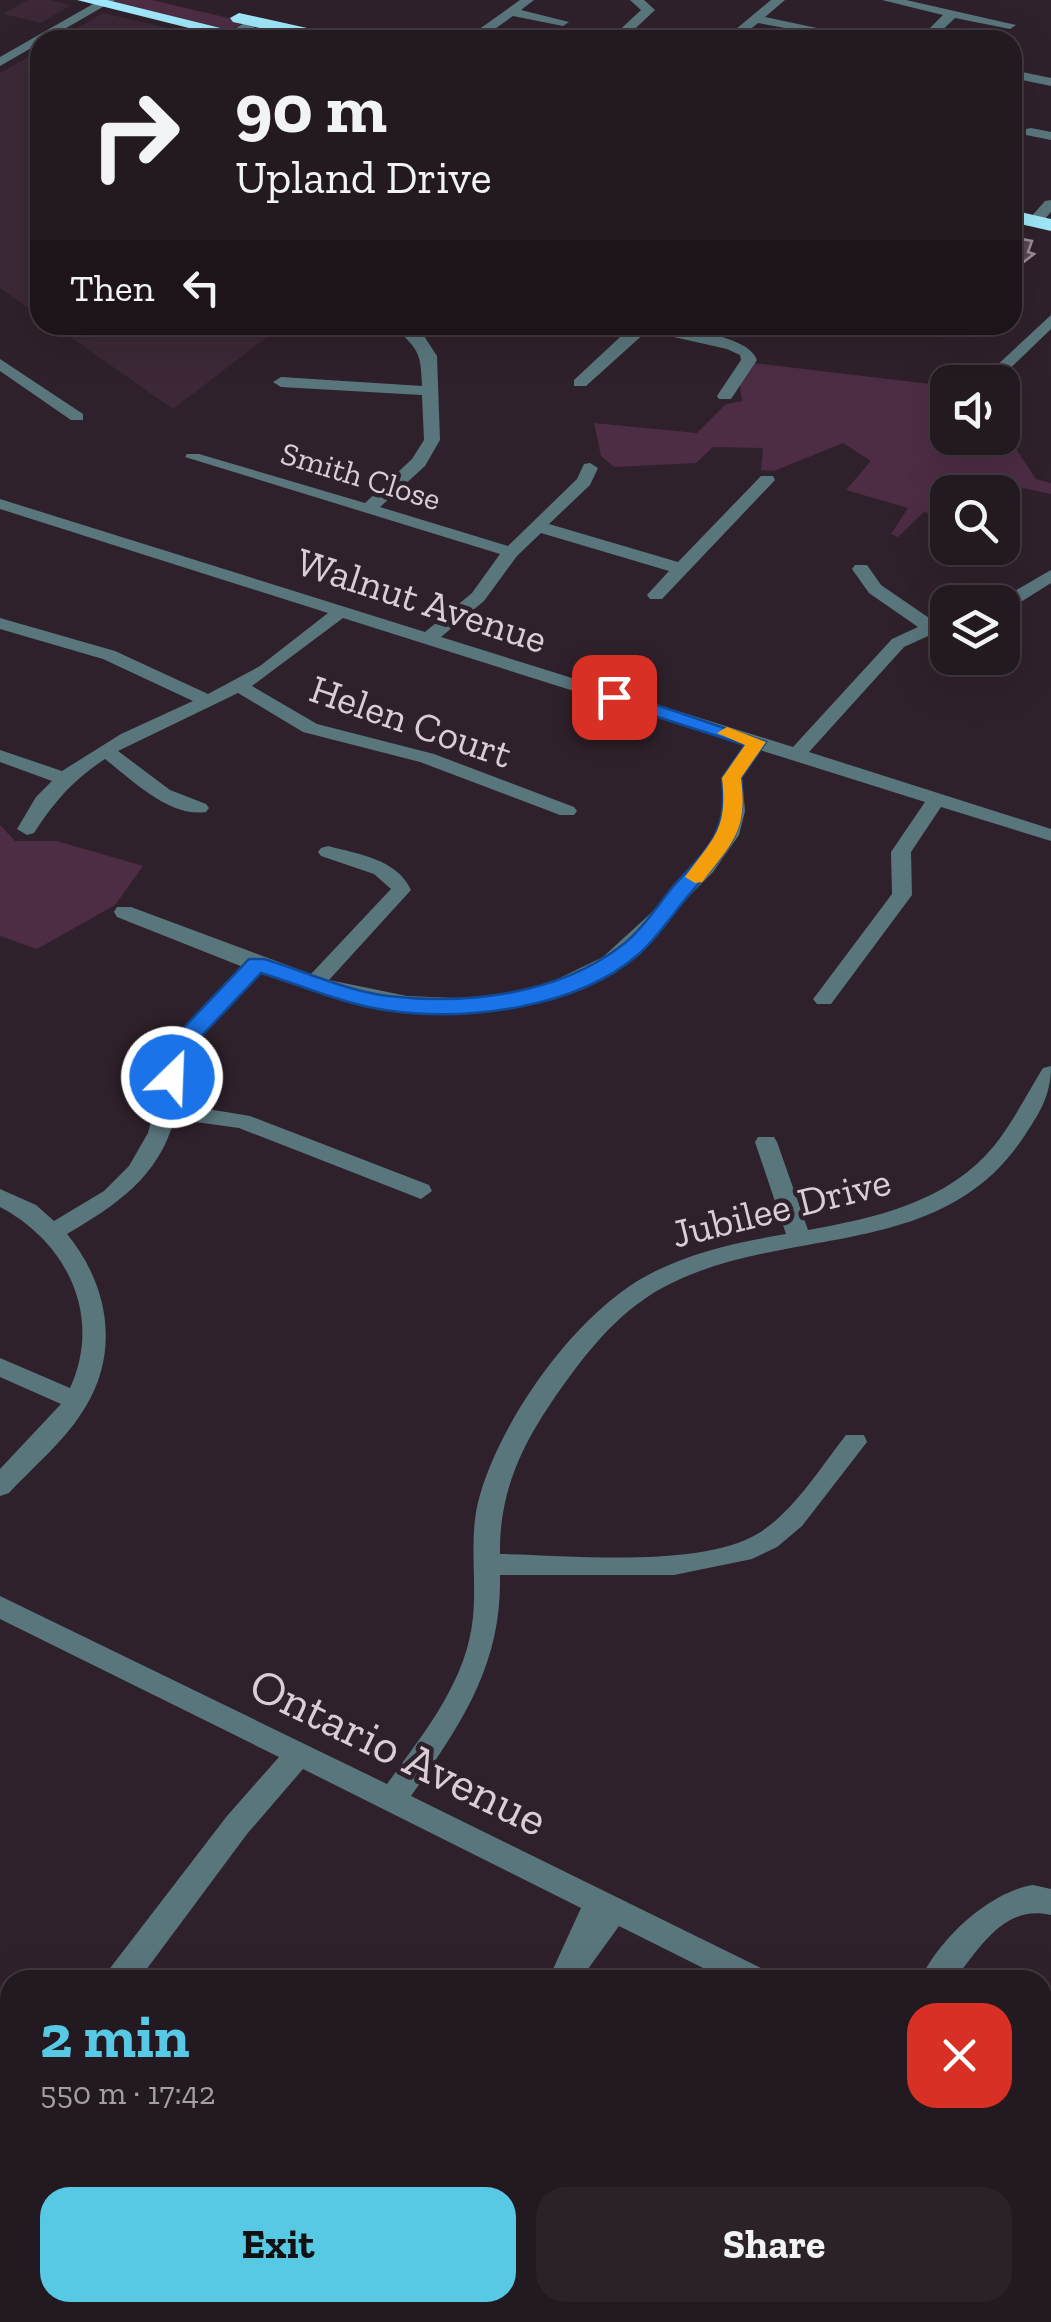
<!DOCTYPE html>
<meta charset="utf-8">
<style>
:root{--surface:#231920;--page:#2b2229;--text:#f1f3f6;--muted:#a3a0a5;--line:#40383e;--accent:#58c9e4}
body{margin:0;font-family:"Zilla Slab",serif;background:var(--page);color:var(--text);height:100vh;display:flex;flex-direction:column;font-size:38px;white-space:nowrap}
*{box-sizing:border-box;margin:0}
p{font-size:32px;color:var(--muted)}
.icon{flex:none;width:55px;height:55px;fill:none;stroke:currentColor;stroke-width:2;stroke-linecap:round;stroke-linejoin:round}
.map{position:relative;flex:1;overflow:hidden}
.side{position:absolute;left:0px;top:1970px;width:1052px;height:352px;display:flex;flex-direction:column;background:var(--surface);border-radius:30px 30px 0 0;box-shadow:0 10px 40px #0002,0 0 0 2px var(--line)}
.side>*{flex:none}
.hud{position:absolute;left:30px;top:30px;width:992px;height:305px;border-radius:30px;box-shadow:0 10px 40px #0002,0 0 0 2px var(--line);background:#231920;color:var(--text);overflow:hidden}
.fabs{position:absolute;left:930px;top:365px;display:grid;gap:20px}
.fabs a{display:grid;place-items:center;width:90px;height:90px;border-radius:20px;background:var(--surface);box-shadow:0 10px 40px #0002,0 0 0 2px var(--line);font-size:50px}
.pin{position:absolute;display:grid;place-items:center;width:85px;height:85px;color:#fff;margin:-42px;border-radius:20px;box-shadow:0 5px 15px #0006}
.me{position:absolute;width:110px;margin:-55px;rotate:24deg;stroke-linejoin:round;filter:drop-shadow(0 0 8px #0008)}
.turn{display:flex;align-items:center;gap:35px;height:210px;padding:0 40px;font-size:45px}
.turn .icon{width:130px;height:130px;stroke-width:2.5}
.turn b{display:block;font-size:70px;line-height:85px}
.then{display:flex;align-items:center;height:95px;padding:0 40px;background:#0003;gap:20px;font-size:38px}
.round{display:grid;place-items:center;flex:none;width:105px;height:105px;border-radius:30px;background:var(--page)}
.head{display:flex;align-items:center;justify-content:space-between;height:170px;padding:0 40px}
h1{font-size:60px;font-weight:700;line-height:75px;color:var(--accent)}
.button{display:flex;gap:20px;margin-top:auto;padding:20px 40px}
.button a{flex:1;height:115px;border-radius:30px;background:var(--accent);color:#111;font-size:40px;font-weight:700;line-height:115px;text-align:center}
.button a+a{background:var(--page);color:var(--text)}
.map>svg:first-child{display:block}
.built{fill:#3c2836}
.green{fill:#4d2d44}
.building{fill:#574752;stroke:#9f8d99;stroke-width:2.5}
.lines{fill:none;stroke-linecap:round;stroke-linejoin:round}
.minor{fill:#5a767d;fill-rule:evenodd}
.highway{fill:#9fe7fa;fill-rule:evenodd}
.route{fill:#1a73e8;stroke:#114b97;stroke-width:2.5}
.slow{fill:#f59e0b}
.labels{text-anchor:middle;stroke-width:9;stroke-linejoin:round;paint-order:stroke}
.far-street-label{font-size:32px;fill:#d8cfd5;stroke:#2f212b}
.street-label{font-size:40px;fill:#d8cfd5;stroke:#2f212b}
.near-street-label{font-size:48px;fill:#d8cfd5;stroke:#2f212b}
</style>
<div class="map">
<svg width="1051" height="2322" viewBox="0 0 1051 2322">
<rect width="100%" height="100%" fill="#2f212b"/>
<!-- built -->
<path class="built" d="M28,0H48L71,5L41,23L3,14Z
M103,13L220,40H57Z
M40,50V316L0,288V73Z
M53,325H283L173,409Z"/>
<!-- green -->
<path class="green" d="M115,0H152L245,22L230,30L111,2Z
M753,363L947,386L948,438H1002L1003,430L1036,479L1051,483V494L1023,488L1003,514L1002,492H948L947,518L924,512L898,537L891,534L908,508L846,490L871,461L843,443L774,471L761,470L763,448L713,447L696,463L614,467L601,456L594,423L697,433L726,404L742,401L740,385Z
M0,825L15,841H57L143,866L115,905L37,949L0,936Z"/>
<!-- building -->
<path class="building" d="M1012,237L1032,241L1028,252L1034,254L1012,271Z"/>
<g class="lines">
<!-- minor -->
<path class="minor" d="M100,0H115L0,66V57Z
M520,0H534L521,10L569,22L563,26L513,16L489,33L515,40H464Z
M630,0H644L655,10L623,40H609L641,10Z
M771,0H785L765,17L817,28V34L758,23L737,40H723Z
M882,0H906L1016,25L1010,29L955,18L932,40H918L943,15Z
M251,19L262,22L241,37H231V31Z
M1012,70L1051,78V86L1012,78Z
M1031,128L1051,132V140L1026,135V129Z
M1051,200V212L1040,224H1030V218L1045,201Z
M1051,315V329L996,382H979Z
M393,325H411L415,329L454,325L424,336L437,356L440,440L425,466L380,507L508,546L577,479L584,464L590,463L598,468L590,485L549,524L678,562L761,476H773L775,480L662,599H650L647,595L669,571L541,533L517,556L484,601L441,637L793,747L892,639L918,627L869,593L852,569L855,565H867L881,585L932,620L948,615V627L904,647L809,752L1051,829V841L941,807L911,852L912,895L831,1004H817L813,999L817,994L892,894L891,852L925,802L760,750L742,778L745,811L739,835L713,872L618,967L554,998L478,1013L407,1010L314,991L260,973L191,1046L177,1104L250,1116L429,1185L432,1191L421,1199L239,1128L174,1119C160,1176 115,1206 67,1234C108,1284 120,1350 86,1406C67,1439 35,1465 9,1493L0,1496V1469L61,1404L0,1377V1358L70,1388C103,1316 67,1242 0,1207V1189L36,1205L54,1221L104,1191L129,1166L148,1133L170,1044L243,967L117,917L114,912L117,907H131L311,974L391,889L374,874L321,856L318,852L321,848L328,846C358,854 397,859 411,890L329,980L407,996L478,999L541,987L603,957L662,903L713,845L725,817L722,778L745,745L343,618L252,686L317,724L434,754L574,807L577,811L574,815H560L420,762L303,732L238,693L118,751L170,790L206,804L209,808L206,812C170,818 131,779 105,759C73,780 55,801 34,833L27,835L17,829L36,797L52,781L0,762V750L62,771L121,734L193,701L103,659L0,629V618L115,651L208,694L260,666L328,613L0,509V499L425,632L472,593L500,554L185,457L187,454H199L365,503L412,459L424,440L422,395L281,387L273,382L281,377L422,386C421,349 417,350 393,325Z
M633,325C660,325 748,332 757,360L731,399H719L717,396L741,360L740,355L727,349L647,331L586,386H574V380Z
M0,359L83,414V420H71L0,371Z
M1051,570V583L1008,610L1002,611V602H996Z
M1051,1066C1051,1094 1041,1111 1025,1135C942,1264 783,1223 664,1287C615,1313 580,1360 549,1406C518,1452 499,1498 500,1554C569,1555 700,1569 759,1533C795,1510 820,1468 846,1435H864L867,1442L802,1526L777,1547L752,1559L674,1575H500C502,1666 461,1724 411,1796L767,1971L772,1980H727L619,1926L580,1980H548L581,1908L303,1769L247,1834L146,1970L136,1980H101L227,1816L279,1757L0,1619V1596L387,1784C424,1733 467,1681 473,1617C477,1577 468,1534 480,1495C502,1418 576,1313 648,1275C690,1252 739,1242 786,1234L755,1142L758,1137H774L777,1142L808,1230C875,1218 948,1202 994,1146C1013,1122 1027,1094 1043,1068Z
M1033,1885L1051,1889V1915C1004,1904 980,1948 954,1980H920C939,1939 989,1892 1033,1885Z
M10,2056V2093L0,2097V2060Z
M1042,2107L1051,2110V2140L1042,2136Z
M394,2312H426L425,2322H393Z
M831,2312H863L859,2322H827Z"/>
<!-- highway -->
<path class="highway" d="M77,0H107L269,40H237Z
M239,13L343,36L346,40H314L233,22L230,18Z
M1012,210L1051,219V231L1012,222Z"/>
</g>
<!-- route -->
<path class="route" d="M608,693H621L766,742L741,778C749,837 723,854 688,896C672,915 657,938 639,954C576,1009 464,1022 385,1010C343,1004 301,985 261,973L191,1047L180,1082H165L161,1077L173,1039L249,959H264C304,971 347,991 388,996C466,1005 557,995 621,946C640,932 656,908 671,889C706,849 729,835 722,778L745,745L608,701Z"/>
<!-- slow -->
<path class="slow" d="M727,727L766,742L741,778C748,830 733,843 702,882L695,883L685,877C713,838 728,830 722,778L745,745L717,733Z"/>
<g class="labels">
<!-- far-street labels -->
<g class="far-street-label">
<text transform="translate(361 476) rotate(17)" y="11">Smith Close</text>
</g>
<!-- street labels -->
<g class="street-label">
<text transform="translate(422 600) rotate(18)" y="14">Walnut Avenue</text>
<text transform="translate(411 721) rotate(19)" y="14">Helen Court</text>
<text transform="translate(781 1207) rotate(-14)" y="14">Jubilee Drive</text>
</g>
<!-- near-street labels -->
<g class="near-street-label">
<text transform="translate(399 1751) rotate(26)" y="17">Ontario Avenue</text>
</g>
</g>
</svg>
<div class="fabs">
<a><svg class="icon" aria-label="sound" viewBox="0 0 24 24"><path d="M4 9h4l5-4v14l-5-4H4zM17 9q2 3 0 6"/></svg></a>
<a><svg class="icon" aria-label="search" viewBox="0 0 24 24"><circle cx="10" cy="10" r="6"/><path d="M15 15l6 6"/></svg></a>
<a><svg class="icon" aria-label="layers" viewBox="0 0 24 24"><path d="M12 4l9 5-9 5-9-5zM3 14l9 5 9-5"/></svg></a>
</div>
<div class="pin" style="left:614px;top:697px;background:#d93025"><svg class="icon" aria-label="arrive" viewBox="0 0 24 24"><path d="M6 21V4h12l-3 4 3 4H6"/></svg></div>
<svg class="me" style="left:172px;top:1077px" viewBox="-20 -20 40 40"><circle r="17" fill="#1a73e8" stroke="#fff" stroke-width="3"/><path d="M0-11L8 9 0 5-8 9z" fill="#fff"/></svg>
<div class="hud">
<div class="turn"><svg class="icon" aria-label="right" viewBox="0 0 24 24"><path d="M7 20v-9h11M14 6l5 5-5 5"/></svg><div><b>90 m</b>Upland Drive</div></div>
<div class="then">Then<svg class="icon" aria-label="left" viewBox="0 0 24 24"><path d="M17 20v-9H6M10 6l-5 5 5 5"/></svg></div>
</div>
<section class="side">
<div class="head"><div><h1>2 min</h1><p>550 m · 17:42</p></div><a class="round" style="background:#d93025;color:#fff"><svg class="icon" aria-label="close" viewBox="0 0 24 24"><path d="M6 6l12 12M18 6L6 18"/></svg></a></div>
<div class="button"><a>Exit</a><a>Share</a></div>
</section>
</div>
